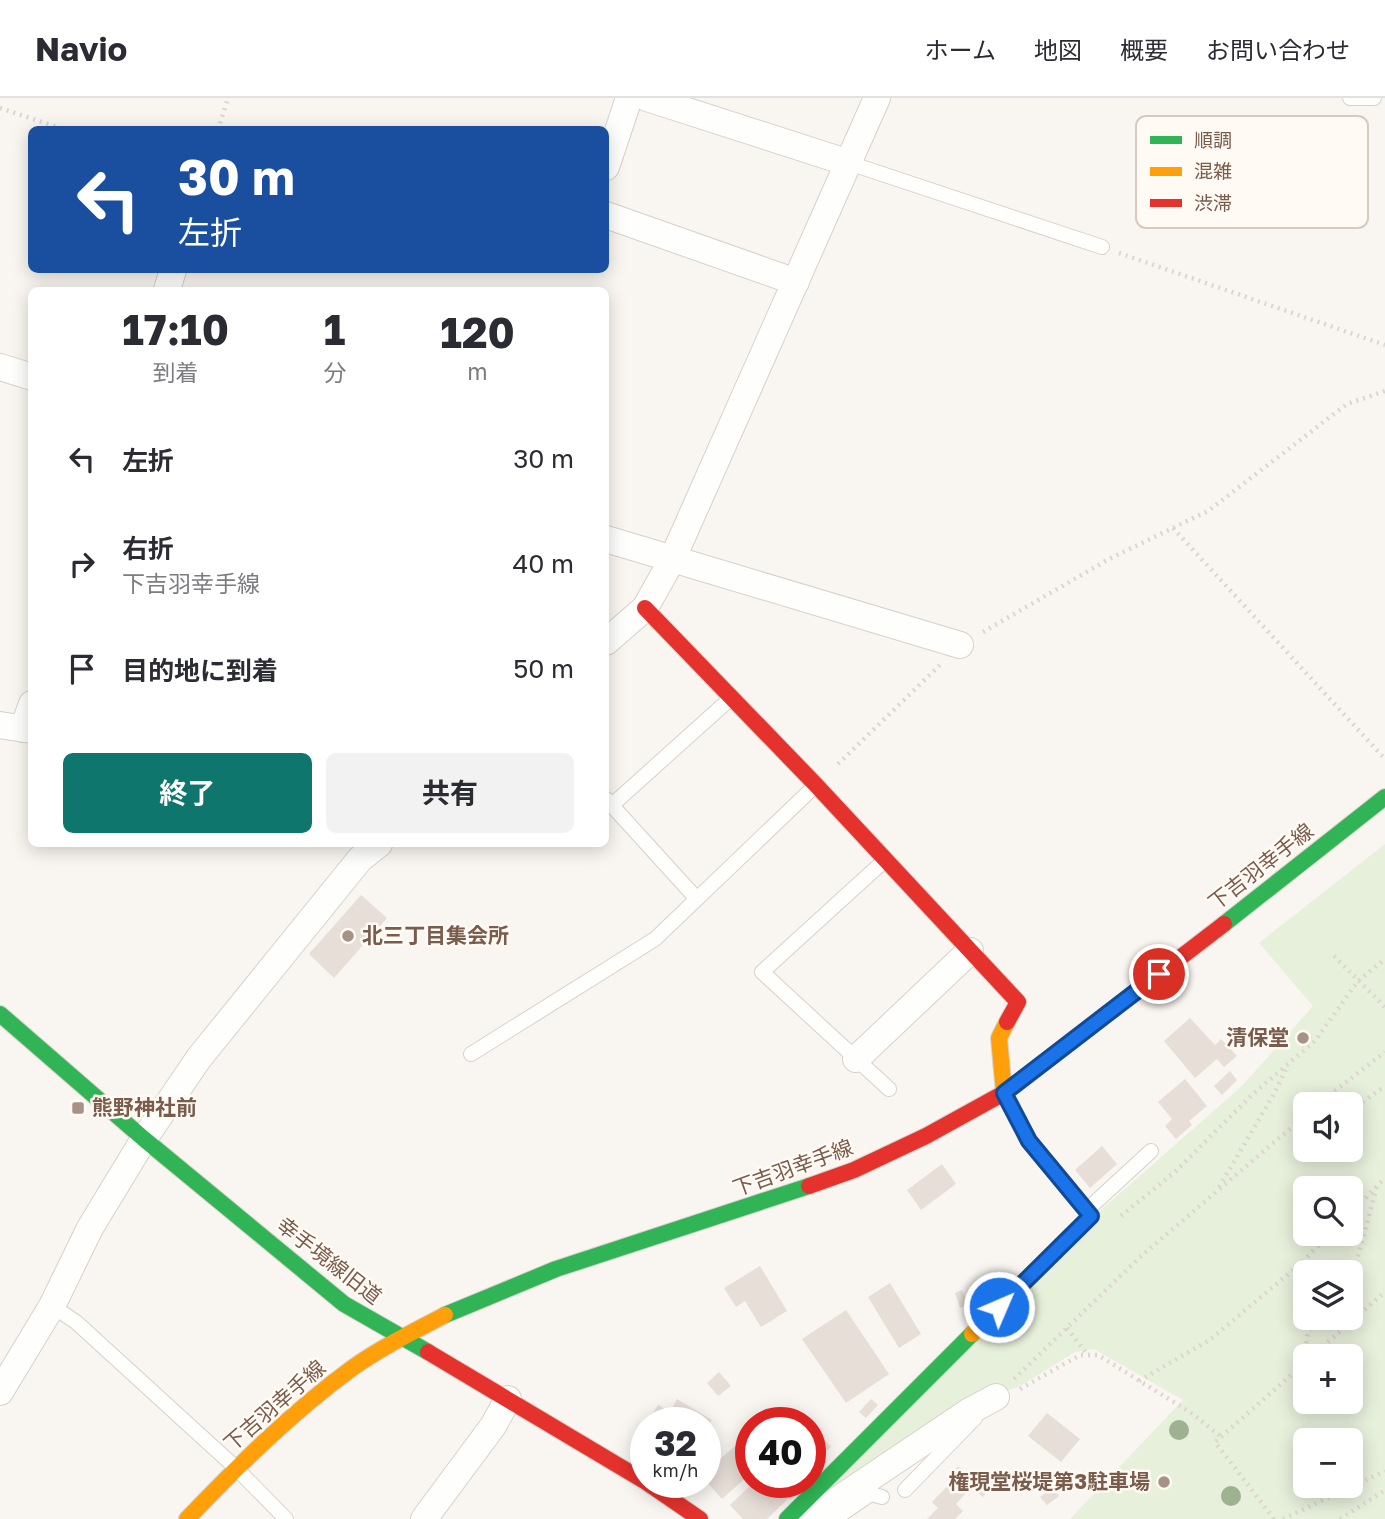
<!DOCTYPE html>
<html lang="ja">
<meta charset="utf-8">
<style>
:root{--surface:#fff;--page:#f2f2f3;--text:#2b2b33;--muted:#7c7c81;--line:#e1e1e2;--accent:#0f766e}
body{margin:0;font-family:"Golos Text","Noto Sans JP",sans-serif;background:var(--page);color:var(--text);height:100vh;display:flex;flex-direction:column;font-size:26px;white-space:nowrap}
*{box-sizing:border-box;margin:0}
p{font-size:23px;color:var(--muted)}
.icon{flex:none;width:38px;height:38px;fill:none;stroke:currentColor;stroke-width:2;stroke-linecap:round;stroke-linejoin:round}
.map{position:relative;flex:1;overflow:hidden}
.drawer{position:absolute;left:28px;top:189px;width:581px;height:560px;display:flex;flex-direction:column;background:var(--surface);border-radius:10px;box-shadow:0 4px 18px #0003}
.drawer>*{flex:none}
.hud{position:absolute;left:28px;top:28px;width:581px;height:147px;border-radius:10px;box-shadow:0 4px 18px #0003;background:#1a4fa0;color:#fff;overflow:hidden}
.fabs{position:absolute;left:1293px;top:994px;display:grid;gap:14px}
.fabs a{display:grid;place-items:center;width:70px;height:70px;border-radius:10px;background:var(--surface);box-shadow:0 4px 18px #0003;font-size:35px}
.speed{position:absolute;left:630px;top:1309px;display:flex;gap:14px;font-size:35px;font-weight:700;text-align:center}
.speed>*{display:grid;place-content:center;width:91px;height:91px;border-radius:50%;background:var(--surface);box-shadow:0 4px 18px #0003;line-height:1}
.speed small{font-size:18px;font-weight:400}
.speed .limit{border:10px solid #d22;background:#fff;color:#111}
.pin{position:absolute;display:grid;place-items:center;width:60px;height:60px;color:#fff;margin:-30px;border:4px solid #fff;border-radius:50%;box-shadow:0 2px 7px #0007}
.me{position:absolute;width:77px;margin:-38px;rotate:45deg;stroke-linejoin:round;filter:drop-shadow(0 0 5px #0008)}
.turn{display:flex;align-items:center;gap:24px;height:147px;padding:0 35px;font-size:32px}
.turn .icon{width:91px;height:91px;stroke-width:2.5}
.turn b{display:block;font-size:49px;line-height:60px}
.eta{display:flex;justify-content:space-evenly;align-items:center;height:119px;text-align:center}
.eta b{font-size:42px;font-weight:700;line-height:49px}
.cta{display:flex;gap:14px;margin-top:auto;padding:14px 35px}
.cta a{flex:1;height:80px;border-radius:10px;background:var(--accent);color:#fff;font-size:28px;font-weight:700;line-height:80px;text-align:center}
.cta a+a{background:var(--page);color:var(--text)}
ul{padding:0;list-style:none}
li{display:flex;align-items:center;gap:21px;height:105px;padding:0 35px}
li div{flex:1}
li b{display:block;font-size:26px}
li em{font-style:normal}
header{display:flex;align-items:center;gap:42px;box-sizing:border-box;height:98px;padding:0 35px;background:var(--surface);border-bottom:2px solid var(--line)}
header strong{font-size:33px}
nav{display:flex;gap:38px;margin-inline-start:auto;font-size:24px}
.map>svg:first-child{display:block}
.green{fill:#e7f0db;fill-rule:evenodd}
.building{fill:#e6ded7}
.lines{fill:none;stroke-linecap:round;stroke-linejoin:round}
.lane-casing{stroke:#d7d1cb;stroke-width:16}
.street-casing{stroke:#d7d1cb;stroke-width:28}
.fast-casing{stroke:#d9d2cb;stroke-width:18}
.slow-casing{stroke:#d9d2cb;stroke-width:18}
.jam-casing{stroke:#d9d2cb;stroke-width:18}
.path{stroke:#dcd5d0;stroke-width:4.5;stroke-dasharray:2 5;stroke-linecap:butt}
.lane{stroke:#fefefd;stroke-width:14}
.street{stroke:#fefefd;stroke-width:26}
.fast{stroke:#30b455;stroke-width:16}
.slow{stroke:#ff9f0a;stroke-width:16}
.jam{stroke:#e5322d;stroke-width:16}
.tree{fill:#9eb190}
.route-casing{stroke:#114b97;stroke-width:18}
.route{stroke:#1a73e8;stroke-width:12}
.poi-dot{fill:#a69286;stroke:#fffaf3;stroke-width:2.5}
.labels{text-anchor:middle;stroke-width:5;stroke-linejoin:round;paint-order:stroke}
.street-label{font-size:21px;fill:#7a5c4d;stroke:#fffaf3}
.poi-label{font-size:21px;font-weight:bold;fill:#7a5c4d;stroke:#fffaf3;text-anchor:start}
.key{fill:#fffaf3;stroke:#d7cbc1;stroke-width:2}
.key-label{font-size:19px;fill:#7a5c4d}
</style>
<header>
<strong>Navio</strong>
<nav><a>ホーム</a><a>地図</a><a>概要</a><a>お問い合わせ</a></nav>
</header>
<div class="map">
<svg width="1385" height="1421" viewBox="0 0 1385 1421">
<rect width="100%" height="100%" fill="#f9f5f0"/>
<!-- green -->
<path class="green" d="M1385,746V1421H1070L1183,1302L1094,1251L1075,1254L1020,1288L973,1305L801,1418L1101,1112L1242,988L1313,908L1259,845ZM1306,1006H1351V1052H1306ZM1306,1090H1351V1136H1306ZM1306,1174H1351V1220H1306ZM1306,1258H1351V1304H1306ZM1306,1342H1351V1388H1306Z"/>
<!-- building -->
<path class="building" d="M361,797L387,820L334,880L309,856Z
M1190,920L1215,947L1221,941L1237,958L1224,969L1217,961L1195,980L1164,943Z
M1304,931L1313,940L1303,950L1294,941Z
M1230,973L1237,982L1222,997L1214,988Z
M1185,981L1207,1008L1189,1023L1192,1027L1176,1041L1165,1028L1172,1021L1158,1004Z
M1102,1048L1117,1066L1090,1090L1075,1072Z
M942,1066L956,1086L921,1112L907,1092Z
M760,1168L787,1213L761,1229L745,1203L736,1209L724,1190Z
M890,1185L921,1236L899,1250L868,1199Z
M962,1192L968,1207L960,1210L955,1195Z
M846,1212L889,1276L846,1305L802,1241Z
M719,1274L731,1288L718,1298L707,1285Z
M677,1301L712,1322L705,1335V1325H647L658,1307L670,1314Z
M871,1301L878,1307L866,1320L859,1314Z
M1047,1315L1080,1341L1061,1364L1028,1338Z
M818,1335L831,1349L810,1368V1342Z
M742,1342L751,1352V1375L722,1401L705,1382V1374Z
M958,1368L988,1392L983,1399L953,1374Z
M954,1381L967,1394L956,1406L963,1413L955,1421H927L938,1410L932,1404Z
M754,1384H787L796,1393L767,1421H743L730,1407Z
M1052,1390L1059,1398L1047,1407L1040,1399Z"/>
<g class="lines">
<!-- lane casing -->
<g class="lane-casing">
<path id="lane" d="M1350,0H1374
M849,65L1102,149
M606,701L696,800
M612,707L731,600
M885,762L762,874L889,991
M471,956L655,841L815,688
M1088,1111L1151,1053
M52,1208L76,1224L236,1370L286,1421
M905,1392L975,1320
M834,1421L871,1396L882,1399"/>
</g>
<!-- street casing -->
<g class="street-casing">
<path id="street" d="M647,0L849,65
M606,69L629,0
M606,117L796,184
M167,192L173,172
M0,269L32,279
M606,441L960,547
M606,544L645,510L672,462L877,0
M0,627L32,632
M23,631L32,606
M856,961L970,853
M0,1294L52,1208L90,1130L144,1041L199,960L360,761L379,746
M424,1421L493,1328L508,1301
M809,1421L968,1314L996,1299"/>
</g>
<!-- fast casing -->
<g class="fast-casing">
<path id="fast" d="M1224,826L1385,699
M0,916L144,1041L344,1206L428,1254
M445,1217L556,1171L809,1088
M787,1421L972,1236"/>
</g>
<!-- slow casing -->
<g class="slow-casing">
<path id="slow" d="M972,1236L1091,1118L1029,1043L1004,995L999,940L1007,924
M187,1421C238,1368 291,1315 351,1271C380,1250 413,1234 445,1217"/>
</g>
<!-- jam casing -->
<g class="jam-casing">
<path id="jam" d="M645,510L816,687L1018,904L1007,924
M809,1088L854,1072L926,1038L1004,995L1224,826
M428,1254L646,1384L700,1421"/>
</g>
<!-- path -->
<path class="path" d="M0,10L66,32
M218,32L228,0
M1119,155L1385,247
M1173,430L1385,661
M983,534L1109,461L1208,413L1347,306L1385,293
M838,666L940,567
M1334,858L1385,909
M1318,1006L1385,954
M1351,1012L1385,988
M1219,1089L1274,996L1287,969
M1351,1115L1385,1080
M1121,1118L1177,1072L1253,996L1315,943L1358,883L1385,861
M1351,1178L1354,1173L1377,1088
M1067,1230L1088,1257
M1312,1258L1385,1194
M1303,1266L1308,1233L1319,1220
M1014,1281L1139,1160L1306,1017
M1139,1283L1211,1241L1298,1168L1330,1136
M1020,1291L1080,1257H1098L1193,1316L1220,1338
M1274,1421L1215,1344L1306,1264
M1283,1421L1385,1373
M1340,1421L1385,1392"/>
<!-- lane -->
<use href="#lane" class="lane"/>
<!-- street -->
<use href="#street" class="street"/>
<!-- fast -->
<use href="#fast" class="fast"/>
<!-- slow -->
<use href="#slow" class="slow"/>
<!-- jam -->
<use href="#jam" class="jam"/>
</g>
<!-- trees -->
<g class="tree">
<circle cx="1179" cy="1332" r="10"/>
<circle cx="1231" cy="1398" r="10"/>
</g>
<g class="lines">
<!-- route casing -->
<g class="route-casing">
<path id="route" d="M999,1209L1091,1118L1029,1043L1004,995L1159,876"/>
</g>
<!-- route -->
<use href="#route" class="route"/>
</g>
<!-- markers -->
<g class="poi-dot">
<circle cx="348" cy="838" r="7"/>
<circle cx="1303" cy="940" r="7"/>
<rect x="71" y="1003" width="14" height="14" rx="3.5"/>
<circle cx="1164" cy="1384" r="7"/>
</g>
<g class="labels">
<!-- street labels -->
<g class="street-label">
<text transform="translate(1261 769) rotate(-38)" y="7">下吉羽幸手線</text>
<text transform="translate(793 1070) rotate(-20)" y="7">下吉羽幸手線</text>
<text transform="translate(329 1163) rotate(38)" y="7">幸手境線旧道</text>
<text transform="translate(275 1308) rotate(-41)" y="7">下吉羽幸手線</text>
</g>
<!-- poi labels -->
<g class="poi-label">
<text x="362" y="845">北三丁目集会所</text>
<text x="1289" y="947" text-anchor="end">清保堂</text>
<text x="92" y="1017">熊野神社前</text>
<text x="1150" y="1391" text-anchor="end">権現堂桜堤第3駐車場</text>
</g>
</g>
<!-- legend -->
<rect x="1136" y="18" width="232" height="112" rx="10" class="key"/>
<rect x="1150" y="38" width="32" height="8" fill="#30b455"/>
<rect x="1150" y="69" width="32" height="9" fill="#ff9f0a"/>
<rect x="1150" y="101" width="32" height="8" fill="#e5322d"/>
<g class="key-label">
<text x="1194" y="49">順調</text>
<text x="1194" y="80">混雑</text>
<text x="1194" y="112">渋滞</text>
</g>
</svg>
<div class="fabs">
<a><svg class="icon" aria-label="sound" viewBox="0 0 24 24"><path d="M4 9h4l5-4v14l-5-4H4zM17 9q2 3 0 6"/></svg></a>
<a><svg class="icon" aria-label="search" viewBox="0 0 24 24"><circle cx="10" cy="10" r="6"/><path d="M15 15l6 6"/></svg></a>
<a><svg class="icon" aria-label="layers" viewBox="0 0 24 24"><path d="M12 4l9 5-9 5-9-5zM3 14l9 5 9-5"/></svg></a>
<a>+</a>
<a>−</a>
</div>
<div class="speed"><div>32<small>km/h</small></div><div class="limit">40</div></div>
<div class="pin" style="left:1159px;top:876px;background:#d93025"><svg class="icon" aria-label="arrive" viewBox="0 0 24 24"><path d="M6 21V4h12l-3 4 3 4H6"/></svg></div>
<svg class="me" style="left:999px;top:1209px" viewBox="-20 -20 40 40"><circle r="17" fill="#1a73e8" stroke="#fff" stroke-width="3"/><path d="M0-11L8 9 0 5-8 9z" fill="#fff"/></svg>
<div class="hud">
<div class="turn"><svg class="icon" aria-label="left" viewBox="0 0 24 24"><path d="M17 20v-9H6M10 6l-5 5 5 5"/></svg><div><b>30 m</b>左折</div></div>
</div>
<section class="drawer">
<div class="eta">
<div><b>17:10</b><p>到着</p></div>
<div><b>1</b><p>分</p></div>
<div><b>120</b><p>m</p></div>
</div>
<ul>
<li><svg class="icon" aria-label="left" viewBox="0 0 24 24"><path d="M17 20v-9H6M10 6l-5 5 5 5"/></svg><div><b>左折</b></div><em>30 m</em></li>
<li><svg class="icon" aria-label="right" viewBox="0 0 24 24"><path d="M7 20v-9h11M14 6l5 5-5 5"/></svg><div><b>右折</b><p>下吉羽幸手線</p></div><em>40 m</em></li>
<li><svg class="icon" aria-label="arrive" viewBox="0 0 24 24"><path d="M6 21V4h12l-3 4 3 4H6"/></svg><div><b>目的地に到着</b></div><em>50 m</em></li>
</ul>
<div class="cta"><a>終了</a><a>共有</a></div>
</section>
</div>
